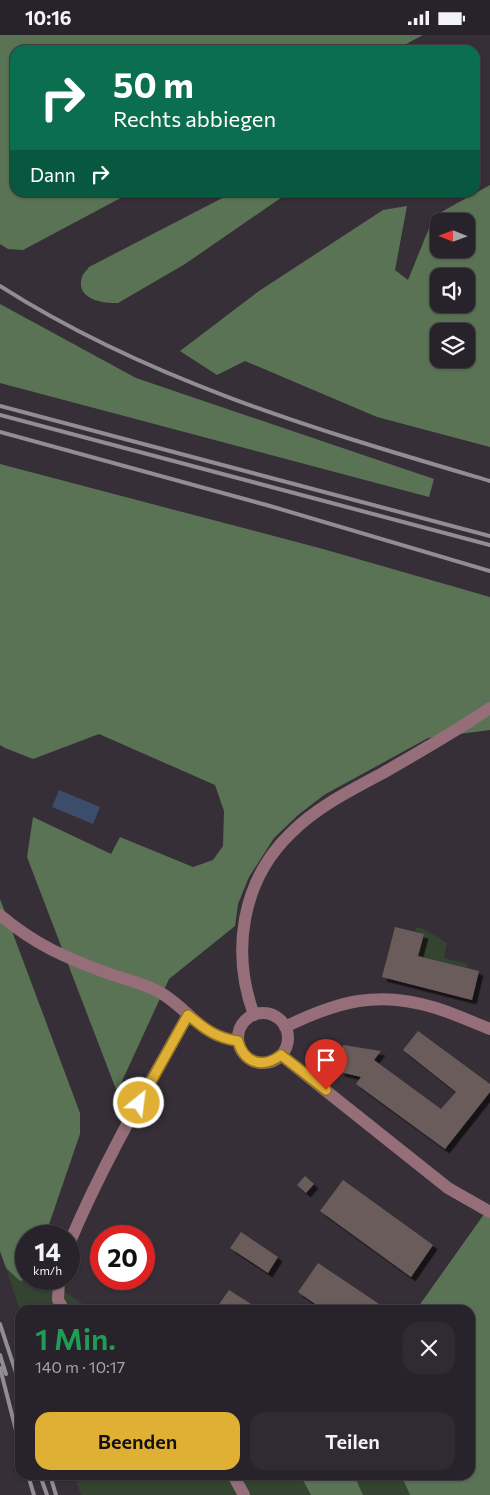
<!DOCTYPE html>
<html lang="de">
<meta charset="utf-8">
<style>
:root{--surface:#28232a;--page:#302b32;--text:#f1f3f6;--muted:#a5a4a8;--line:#444047;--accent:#e0b034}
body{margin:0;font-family:Commissioner,sans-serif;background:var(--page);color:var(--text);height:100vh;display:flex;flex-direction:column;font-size:19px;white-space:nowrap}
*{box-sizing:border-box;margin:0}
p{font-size:16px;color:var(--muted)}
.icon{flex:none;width:28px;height:28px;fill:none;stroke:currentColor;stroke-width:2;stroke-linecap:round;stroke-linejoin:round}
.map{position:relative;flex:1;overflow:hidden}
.panel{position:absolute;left:15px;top:1270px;width:460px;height:175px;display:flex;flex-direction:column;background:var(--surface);border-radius:15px;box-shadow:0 1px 4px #0004,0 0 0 1px var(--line)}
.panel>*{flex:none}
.banner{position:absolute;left:10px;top:10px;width:470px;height:152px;border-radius:15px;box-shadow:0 1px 4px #0004,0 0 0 1px var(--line);background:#0b6e4f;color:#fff;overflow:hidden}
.needle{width:32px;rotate:271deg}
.fabs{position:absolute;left:430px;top:178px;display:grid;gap:10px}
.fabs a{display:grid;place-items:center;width:45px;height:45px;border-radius:10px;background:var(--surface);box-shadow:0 1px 4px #0004,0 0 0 1px var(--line);font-size:25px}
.speed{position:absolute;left:15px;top:1190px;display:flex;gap:10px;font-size:25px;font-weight:700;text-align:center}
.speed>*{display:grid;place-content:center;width:65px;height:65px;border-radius:50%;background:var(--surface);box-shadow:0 1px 4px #0004,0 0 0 1px var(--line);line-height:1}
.speed small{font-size:12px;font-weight:400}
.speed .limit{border:8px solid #d22;background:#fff;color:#111}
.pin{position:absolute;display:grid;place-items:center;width:42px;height:42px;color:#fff;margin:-51px -21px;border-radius:50% 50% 50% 0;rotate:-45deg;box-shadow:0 0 5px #0007}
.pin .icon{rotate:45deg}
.me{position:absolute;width:55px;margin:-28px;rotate:29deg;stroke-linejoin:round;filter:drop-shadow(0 0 4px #0008)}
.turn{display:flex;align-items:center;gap:18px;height:105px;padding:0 20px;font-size:22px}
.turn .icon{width:65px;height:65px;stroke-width:2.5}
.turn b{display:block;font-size:35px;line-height:42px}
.then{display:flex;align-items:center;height:48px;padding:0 20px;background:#0003;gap:10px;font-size:19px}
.round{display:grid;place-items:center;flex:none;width:52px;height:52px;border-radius:15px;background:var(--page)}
.head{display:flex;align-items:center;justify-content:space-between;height:85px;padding:0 20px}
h1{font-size:30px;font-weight:600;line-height:38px;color:#1e9e55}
.action{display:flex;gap:10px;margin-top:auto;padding:10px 20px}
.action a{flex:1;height:58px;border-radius:15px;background:var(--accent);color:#111;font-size:20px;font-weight:600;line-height:58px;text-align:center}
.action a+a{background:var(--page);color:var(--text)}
.status{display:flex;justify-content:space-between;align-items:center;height:35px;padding:0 25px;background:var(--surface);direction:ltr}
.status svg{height:14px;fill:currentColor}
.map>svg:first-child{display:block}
.green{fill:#344430}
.forest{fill:#5b7355;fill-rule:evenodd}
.water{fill:#3c4d6b}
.building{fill:#6b5c5a;filter:url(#shadow)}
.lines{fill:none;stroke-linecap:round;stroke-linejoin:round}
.minor{stroke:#956e79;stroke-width:12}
.rail{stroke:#928c93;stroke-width:4}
.route-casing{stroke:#927222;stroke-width:12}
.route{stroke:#e0b034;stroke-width:9}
</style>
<div class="status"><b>10:16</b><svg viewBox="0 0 49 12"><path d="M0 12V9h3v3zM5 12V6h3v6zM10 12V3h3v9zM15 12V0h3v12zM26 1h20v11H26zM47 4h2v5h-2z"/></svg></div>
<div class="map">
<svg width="490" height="1460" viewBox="0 0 490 1460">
<defs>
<filter id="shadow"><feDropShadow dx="4.5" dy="4.5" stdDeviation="0" flood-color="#0009"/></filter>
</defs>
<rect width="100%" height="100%" fill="#362f38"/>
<!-- green -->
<path class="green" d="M416,892L424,894L447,908L444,923L468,929L467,933L418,921L424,899L415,896Z
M6,1233L20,1246L28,1244H47L91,1275L20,1276Z
M74,1440H300L311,1460H81Z
M354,1440H401L410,1460H363Z"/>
<!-- forest -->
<path class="forest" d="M0,0H423L395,15H15V158H130L23,215L8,214L0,209Z
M490,150V412L377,382L245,326L217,340L180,316L259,256L383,175L407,171L395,235L408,245L434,181ZM466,186V214H439V186ZM466,241V269H439V241ZM466,296V324H439V296Z
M232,158H288L185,229L118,268C103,269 75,264 82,242C83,239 87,235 89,232Z
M0,269L136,343L434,444L429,462L0,348Z
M0,429L323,514L490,562V695L428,703L324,760L298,780L274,803L249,842L238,869L235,891L169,944L117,1057L27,822L33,782L111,819L120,802L193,832L213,825L223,811L224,776L215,750L99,699L33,724L5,713L0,710Z
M0,864L80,1078V1099L45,1201H26V1244H28L20,1246L6,1233L0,1216Z
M487,1175L490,1177V1460H410L401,1440H470V1275H416Z
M300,1440H354L363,1460H311Z"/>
<!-- water -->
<path class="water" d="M59,755L100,772L93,789L52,772Z"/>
<!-- building -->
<path class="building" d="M395,892L424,899L418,921L479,936L472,965L382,942Z
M418,996L490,1049V1057L445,1114L356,1049L361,1042L340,1037L343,1010L381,1016L374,1025L441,1074L456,1057L403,1015Z
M305,1141L314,1149L306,1158L297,1150Z
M343,1145L433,1210L411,1242L320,1176Z
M241,1197L278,1222L268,1238L230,1213Z
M318,1228L385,1273L384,1275H324L298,1257Z
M229,1255L251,1269L247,1275H215Z"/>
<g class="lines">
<!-- minor -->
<path class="minor" d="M0,880C36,910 64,922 107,938C124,944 147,949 161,958C191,976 200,1001 238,1006
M238 1003a25 25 0 1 1 50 0a25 25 0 1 1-50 0Z
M254,980C231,917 241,846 291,798C317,772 351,755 383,738C419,717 455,697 490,673
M285,992C338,966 378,955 436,973C455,979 472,987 490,994
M281,1020L448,1153L490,1177
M69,1209C102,1130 146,1055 188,980
M59,1244L58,1265L64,1275
M233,1440L244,1460"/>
<!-- rail -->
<path class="rail" d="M0,251C150,347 321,396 490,446
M0,371L490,501
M0,380L490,510
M0,397L270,471L490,536
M0,1289L20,1350
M0,1320L6,1339
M0,1333L20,1411
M28,1440L34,1460
M40,1440L47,1460
M50,1440L56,1460"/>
</g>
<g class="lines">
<!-- route casing -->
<g class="route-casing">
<path id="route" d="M139,1068L188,980C205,994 216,1003 238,1006C244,1028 263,1034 281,1020L326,1055"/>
</g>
<!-- route -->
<use href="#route" class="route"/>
</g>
</svg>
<div class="fabs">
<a><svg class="needle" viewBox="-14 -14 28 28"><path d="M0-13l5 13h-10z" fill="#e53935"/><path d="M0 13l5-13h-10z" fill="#a5a4a8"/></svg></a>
<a><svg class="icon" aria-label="sound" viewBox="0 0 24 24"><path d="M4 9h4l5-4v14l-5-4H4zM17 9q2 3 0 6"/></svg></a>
<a><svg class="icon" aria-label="layers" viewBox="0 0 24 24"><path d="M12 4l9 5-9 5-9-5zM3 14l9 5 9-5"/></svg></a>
</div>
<div class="speed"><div>14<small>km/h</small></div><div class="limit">20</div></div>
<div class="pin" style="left:326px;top:1055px;background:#d93025"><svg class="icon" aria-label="arrive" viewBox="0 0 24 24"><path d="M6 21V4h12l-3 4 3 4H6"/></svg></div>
<svg class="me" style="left:139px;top:1068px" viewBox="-20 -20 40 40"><circle r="17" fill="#e0b034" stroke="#fff" stroke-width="3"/><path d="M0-11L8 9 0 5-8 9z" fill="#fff"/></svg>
<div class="banner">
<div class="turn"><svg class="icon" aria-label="right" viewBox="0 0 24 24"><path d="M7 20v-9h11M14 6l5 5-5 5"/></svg><div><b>50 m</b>Rechts abbiegen</div></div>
<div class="then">Dann<svg class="icon" aria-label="right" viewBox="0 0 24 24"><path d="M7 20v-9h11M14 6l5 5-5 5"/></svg></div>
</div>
<section class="panel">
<div class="head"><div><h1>1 Min.</h1><p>140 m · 10:17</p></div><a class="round"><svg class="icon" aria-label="close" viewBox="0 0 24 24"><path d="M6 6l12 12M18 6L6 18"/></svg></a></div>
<div class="action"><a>Beenden</a><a>Teilen</a></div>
</section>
</div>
